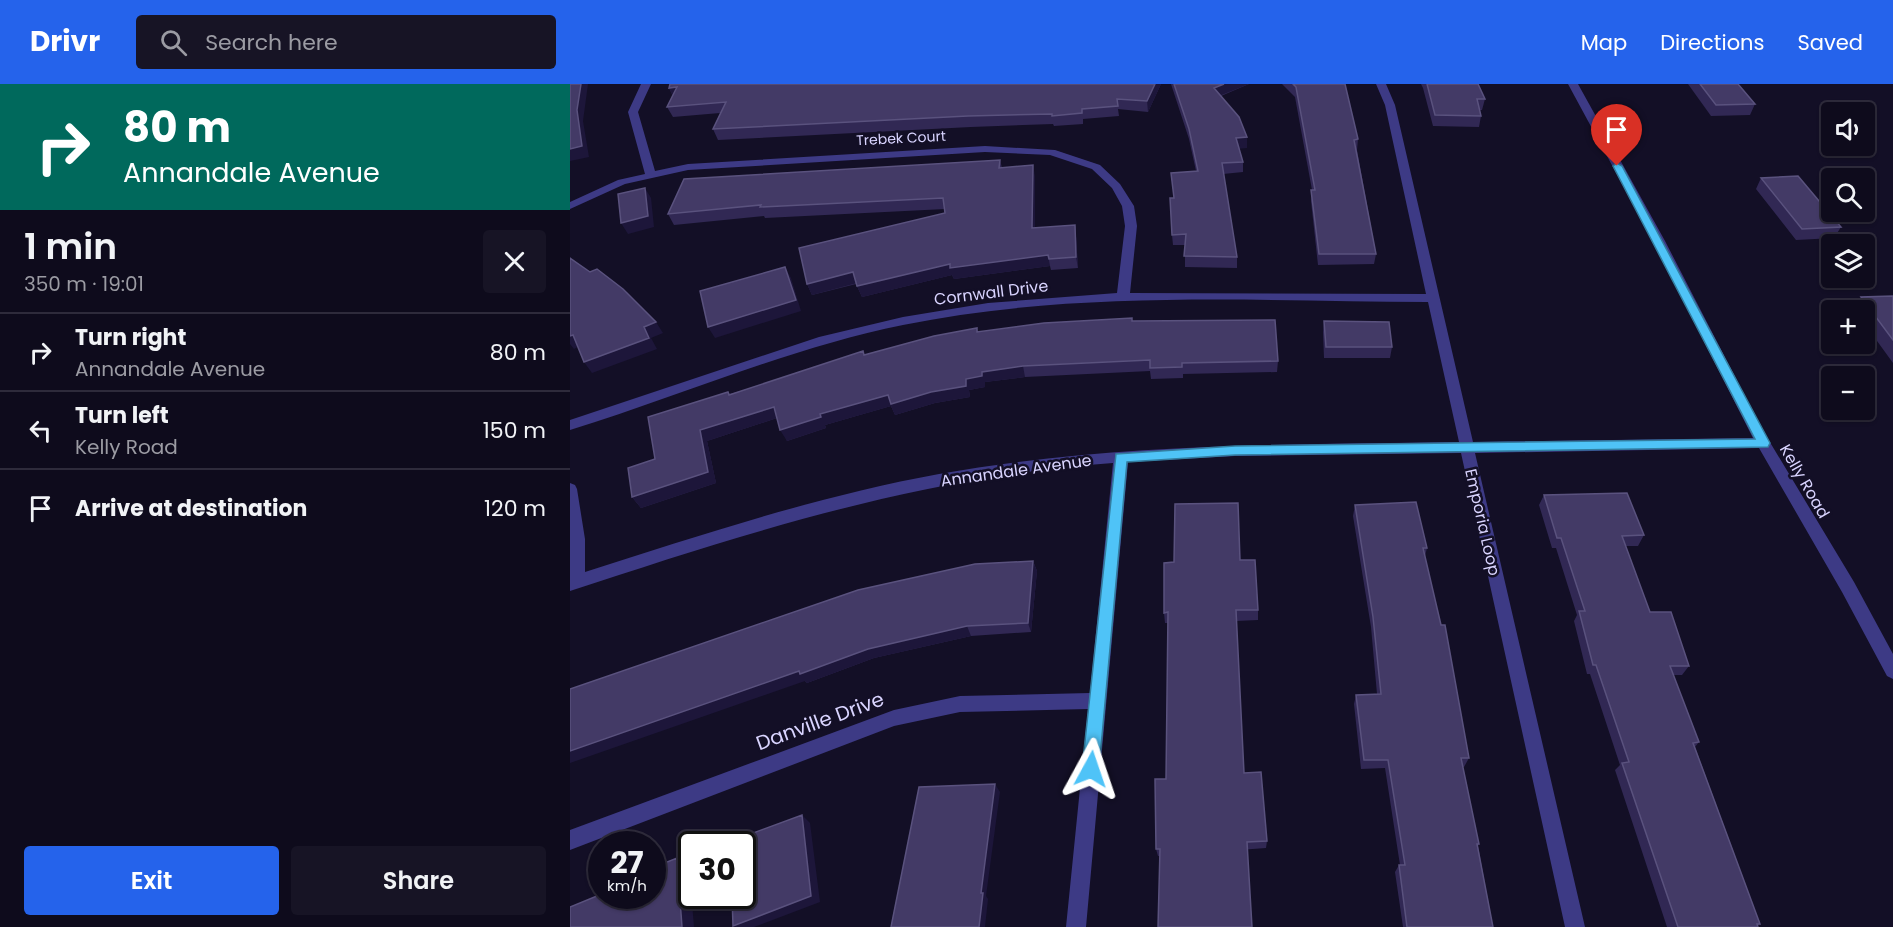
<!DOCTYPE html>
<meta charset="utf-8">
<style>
:root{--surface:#0e0b1c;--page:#171425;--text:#f1f3f6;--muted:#9b9ba3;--line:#2e2b3b;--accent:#2563eb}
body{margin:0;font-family:Poppins,sans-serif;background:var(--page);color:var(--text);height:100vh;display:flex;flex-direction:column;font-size:22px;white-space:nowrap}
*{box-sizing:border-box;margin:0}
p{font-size:20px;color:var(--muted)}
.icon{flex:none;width:33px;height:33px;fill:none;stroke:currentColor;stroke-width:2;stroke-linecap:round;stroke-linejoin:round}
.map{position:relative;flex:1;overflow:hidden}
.panel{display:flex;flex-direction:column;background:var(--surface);width:570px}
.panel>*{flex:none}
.banner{background:#00695c;color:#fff;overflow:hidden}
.fabs{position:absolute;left:1251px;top:18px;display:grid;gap:12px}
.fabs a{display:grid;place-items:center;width:54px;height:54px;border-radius:6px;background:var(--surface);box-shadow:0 2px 4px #0004,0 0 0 2px var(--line);font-size:30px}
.speed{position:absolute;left:18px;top:747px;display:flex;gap:12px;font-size:30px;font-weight:700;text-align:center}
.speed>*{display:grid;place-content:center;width:78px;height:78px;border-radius:50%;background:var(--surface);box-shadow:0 2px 4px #0004,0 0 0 2px var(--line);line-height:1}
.speed small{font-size:15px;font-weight:400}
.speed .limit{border:3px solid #111;border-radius:9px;background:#fff;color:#111}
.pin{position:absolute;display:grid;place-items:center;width:51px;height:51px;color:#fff;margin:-62px -26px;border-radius:50% 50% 50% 0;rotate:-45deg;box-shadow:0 0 6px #0007}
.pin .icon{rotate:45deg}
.me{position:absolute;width:66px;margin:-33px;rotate:5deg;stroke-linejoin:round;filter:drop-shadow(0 0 4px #0008)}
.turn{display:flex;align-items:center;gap:21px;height:126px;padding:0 24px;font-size:27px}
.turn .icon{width:78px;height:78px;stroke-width:2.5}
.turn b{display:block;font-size:42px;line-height:51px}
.round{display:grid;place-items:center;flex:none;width:63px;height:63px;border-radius:6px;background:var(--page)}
.overview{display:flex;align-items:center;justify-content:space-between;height:102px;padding:0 24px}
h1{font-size:36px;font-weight:600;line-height:45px}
.action{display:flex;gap:12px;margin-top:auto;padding:12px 24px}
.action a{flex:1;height:69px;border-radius:6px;background:var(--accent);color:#fff;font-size:24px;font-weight:600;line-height:69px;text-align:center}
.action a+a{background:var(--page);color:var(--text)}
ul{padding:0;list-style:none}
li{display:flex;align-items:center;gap:18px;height:78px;padding:0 24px;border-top:2px solid var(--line)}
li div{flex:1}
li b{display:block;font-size:22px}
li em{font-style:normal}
header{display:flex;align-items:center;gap:36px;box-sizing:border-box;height:84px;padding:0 30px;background:var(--accent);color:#fff}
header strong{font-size:28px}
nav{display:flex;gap:33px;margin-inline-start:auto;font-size:21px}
.search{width:420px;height:54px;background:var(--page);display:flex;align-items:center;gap:15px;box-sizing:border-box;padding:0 21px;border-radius:6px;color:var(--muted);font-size:22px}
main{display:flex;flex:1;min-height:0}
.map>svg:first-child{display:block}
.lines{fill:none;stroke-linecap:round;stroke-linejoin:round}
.street{fill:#3d3a85;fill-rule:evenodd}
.wall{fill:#312854}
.shaded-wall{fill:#1d163a}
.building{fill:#433a66;stroke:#5a527e;stroke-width:1.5}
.route{fill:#4fc3f7;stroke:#337fa1;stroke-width:1.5}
.labels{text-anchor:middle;stroke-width:5;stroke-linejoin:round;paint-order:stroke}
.far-street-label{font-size:14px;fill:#d9d4ff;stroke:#130f26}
.street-label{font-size:16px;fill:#d9d4ff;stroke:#130f26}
.near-street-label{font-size:20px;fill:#d9d4ff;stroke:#130f26}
</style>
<header>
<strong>Drivr</strong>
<div class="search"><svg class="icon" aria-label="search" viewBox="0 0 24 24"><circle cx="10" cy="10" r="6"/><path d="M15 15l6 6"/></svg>Search here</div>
<nav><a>Map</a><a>Directions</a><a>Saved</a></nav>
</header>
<main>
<section class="panel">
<div class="banner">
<div class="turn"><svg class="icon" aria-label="right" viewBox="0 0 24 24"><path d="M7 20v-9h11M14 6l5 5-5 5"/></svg><div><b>80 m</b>Annandale Avenue</div></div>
</div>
<div class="overview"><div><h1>1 min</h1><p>350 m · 19:01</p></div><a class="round"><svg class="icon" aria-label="close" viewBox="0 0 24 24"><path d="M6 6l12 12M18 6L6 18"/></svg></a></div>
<ul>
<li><svg class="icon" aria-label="right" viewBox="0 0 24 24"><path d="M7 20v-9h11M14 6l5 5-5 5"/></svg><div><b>Turn right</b><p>Annandale Avenue</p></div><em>80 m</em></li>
<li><svg class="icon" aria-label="left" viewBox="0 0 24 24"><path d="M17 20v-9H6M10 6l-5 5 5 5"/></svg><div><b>Turn left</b><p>Kelly Road</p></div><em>150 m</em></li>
<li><svg class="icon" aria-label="arrive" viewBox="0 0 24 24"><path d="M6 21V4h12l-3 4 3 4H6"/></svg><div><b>Arrive at destination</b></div><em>120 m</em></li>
</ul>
<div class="action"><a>Exit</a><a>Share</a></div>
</section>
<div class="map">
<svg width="1323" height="843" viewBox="0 0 1323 843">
<rect width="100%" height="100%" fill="#130f26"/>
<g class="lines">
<!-- street -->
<path class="street" d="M71,0H81L68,28L85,87L118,80L415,62L485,66L530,81L550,100L564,122L567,142L560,209L856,210L815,21L806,0H816L825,21L903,358L1183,354L1083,157L998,0H1008L1095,157L1192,345L1284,498L1323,570V595L1317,592L1272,508L1189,364L905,369L1015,843H995L891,369L665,372L558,378L516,843H496L518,625L390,628L324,642L0,766V746L324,626L390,612L520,609L543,379C351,393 182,447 0,507V399L5,401L7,405L15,455V488C131,451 248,412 369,390C540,359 715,361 889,358L858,218C684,217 505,206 333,241C219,264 111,312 0,346V336L249,253L333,233L418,219L547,209L555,142L552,122L542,104L522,85L480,71L415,68L118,86L55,100L0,125V118L48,96L75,90L58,28Z"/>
</g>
<!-- wall -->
<path class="wall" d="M100,0H591L578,28L548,25L549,32L513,35V40L484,42L483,40L401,43L148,56L143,45L150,29L103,33L97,23L103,12L99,4Z
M601,0H679L651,12L677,53V64H669L673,78V88L653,90L667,173V184L615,183V161H603L602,151L604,114L601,89L626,87L619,55Z
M712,0H775L788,55L787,66L806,170L804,180L748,181L741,117L742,106L725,13Z
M851,0H908L915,15L912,26H909L911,32L909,43L863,42L853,4Z
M1118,0H1168L1185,20L1180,31L1141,32Z
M430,76L432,84L465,92V144L505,141L506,152L508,184L481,186L480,182L384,195L382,191L292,213L286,200L242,211L237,200L375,129V125L195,134L194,132L104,141L98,130Z
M1191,94L1271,143L1264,154L1226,156L1186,105Z
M1323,212V279L1294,239V226H1285L1283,224L1291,213Z
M562,237L708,277L707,288L613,290V294L581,295L580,287L455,293L415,298V303L399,306L400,313L365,319L325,331L321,322L255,341L256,344L217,357L207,334L137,357L146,399L71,424L62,413L85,375L158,308L160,310L295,271L407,244L408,248Z
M754,237L822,263L820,274H754L753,248Z
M974,411L1074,451L1068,462H1055L1080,528L1119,582L1112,591H1103L1129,658L1125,663L1190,840L1187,842L1188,843H1097L1045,686L1050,681L1020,590H1017L1004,537L1007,531L986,464H982L969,421Z
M785,421L857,464L855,472L899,674L894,683H893L909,760L908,762L923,843H833L825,788L829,781H830L815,684L791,685L784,620L786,611L807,610L801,543L783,432Z
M670,476L688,526V536L666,537L674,689L697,757L696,764L588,772L586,765L596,695L598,539H595L594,529Z
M463,477L467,487L461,548L401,552L304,574L237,599L235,597Z"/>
<!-- shaded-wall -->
<path class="shaded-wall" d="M11,0H18L13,37L19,73L0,77V65Z
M585,0H591L578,28L577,17Z
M654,0H679L644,14V4Z
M107,3L104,14L99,4Z
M677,53V64L666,65V54Z
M463,81L465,92V155L462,144Z
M75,104L81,114L84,143L58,150L51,139Z
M505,141L506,152L508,184L506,173Z
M478,171L480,182L384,195L382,191L292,213L287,202L380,180Z
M215,183L221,194L231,227L145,254L138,243Z
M283,188L287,199L242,211L237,200Z
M86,238L93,249L81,254L87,265L22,289L14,278L74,243Z
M3,251L11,261L4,265L0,260V252Z
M453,282L455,293L415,298V303L399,306L400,313L365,319L325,331L321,322L255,341L256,344L217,357L210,346L250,330L318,311L396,295L412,288Z
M204,323L210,333L137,357L146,399L71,424L62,413L130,346Z
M463,477L467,487L461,548L458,539Z
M397,542L401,552L304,574L237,599L235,597L0,679V667L229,587L298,565Z
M425,700L430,708L416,812L418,815L415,843H409L411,809Z
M232,731L240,739L250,818L184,843H166L163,842Z
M107,774L119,782L124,843H112Z"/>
<!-- building -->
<path class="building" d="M0,0H11L7,26L12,62L0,65Z
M100,0H585L577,17L547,15L548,22L512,25V29L482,32V30L398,32L143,45L156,18L97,23L107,3L99,4Z
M604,0H654L644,4L669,33L677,53L666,54L673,78L652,79L667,173L614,172L616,150L602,151L600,114H604L601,89L628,87L619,45Z
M723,0H775L788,55L784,56L806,170H749L741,106H745L726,3Z
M857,0H908L915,15H907L911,32L865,31Z
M1130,0H1168L1185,20L1146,21Z
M430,76L429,84L463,81L462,144L505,141L506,173L479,175L478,171L380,184V180L287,202L283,188L237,200L229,164L375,129L373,114L190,123L191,121L98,130L114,95Z
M1228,92L1271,143L1232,145L1191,94Z
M75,104L78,132L51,139L48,110Z
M0,174L20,188L27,185L53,205L86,238L74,243L79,254L14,278L3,251L0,252Z
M215,183L226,216L138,243L130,207Z
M1323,212V256L1291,213Z
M562,234V237L705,236L708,277L612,279V283L580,284V276L453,282L412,288V292L396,295V302L361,308L321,320L318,311L250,330L251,333L210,346L204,323L130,346L138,388L62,413L58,384L85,375L78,333L158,308L159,311L293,267L294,271L364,252L407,244V248L474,239Z
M754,237L819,238L822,263H756Z
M1057,409L1074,451L1052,452L1080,528H1101L1119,582H1100L1129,658L1123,659L1190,840H1187L1188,843H1108L1052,679L1059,678L1026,581H1023L1009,527H1015L991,454H987L974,411Z
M846,418L857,464H853L871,541H875L899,674H891L909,760H907L923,843H837L829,781H835L818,676H794L786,611L811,610L803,533L785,421Z
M668,419L670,476H685L688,526H666L674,689L691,688L697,757L677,758L682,843H588L590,765H586L585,695H596L598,528L594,529V479L604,478L605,420Z
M463,477L458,539L397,542L298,565L230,590L229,587L0,667V605L288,506L405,480Z
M425,700L411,809H413L409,843H321L349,703Z
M232,731L241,812L163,842L162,812H172V760H159V758Z
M107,774L112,843H0V823L27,812V806L32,804V812H82V784Z"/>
<!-- route -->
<path class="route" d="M1047,79L1052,82L1200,359L1198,363L665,371L557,378L529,685L527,691L521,693L515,691L512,685L546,370L665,362L1185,355L1043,82Z"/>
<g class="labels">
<!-- far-street labels -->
<g class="far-street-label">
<text transform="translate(331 54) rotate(-3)" y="5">Trebek Court</text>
</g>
<!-- street labels -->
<g class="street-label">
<text transform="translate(421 208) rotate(-7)" y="6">Cornwall Drive</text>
<text transform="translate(446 386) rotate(-8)" y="6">Annandale Avenue</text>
<text transform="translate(1235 397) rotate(60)" y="6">Kelly Road</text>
<text transform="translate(913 438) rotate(77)" y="6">Emporia Loop</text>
</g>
<!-- near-street labels -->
<g class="near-street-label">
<text transform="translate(250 637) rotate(-20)" y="7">Danville Drive</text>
</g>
</g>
</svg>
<div class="fabs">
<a><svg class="icon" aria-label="sound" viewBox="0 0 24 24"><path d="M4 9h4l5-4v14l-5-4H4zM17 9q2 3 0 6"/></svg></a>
<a><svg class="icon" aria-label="search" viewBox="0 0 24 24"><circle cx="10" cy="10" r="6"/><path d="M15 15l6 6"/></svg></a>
<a><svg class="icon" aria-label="layers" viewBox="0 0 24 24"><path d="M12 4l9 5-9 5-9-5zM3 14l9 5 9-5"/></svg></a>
<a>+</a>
<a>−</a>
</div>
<div class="speed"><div>27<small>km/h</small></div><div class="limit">30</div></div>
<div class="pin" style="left:1047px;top:82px;background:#d93025"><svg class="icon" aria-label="arrive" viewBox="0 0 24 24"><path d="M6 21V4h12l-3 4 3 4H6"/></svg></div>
<svg class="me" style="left:521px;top:685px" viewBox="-20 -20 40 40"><path d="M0-17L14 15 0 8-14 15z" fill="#4fc3f7" stroke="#fff" stroke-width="4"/></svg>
</div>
</main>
